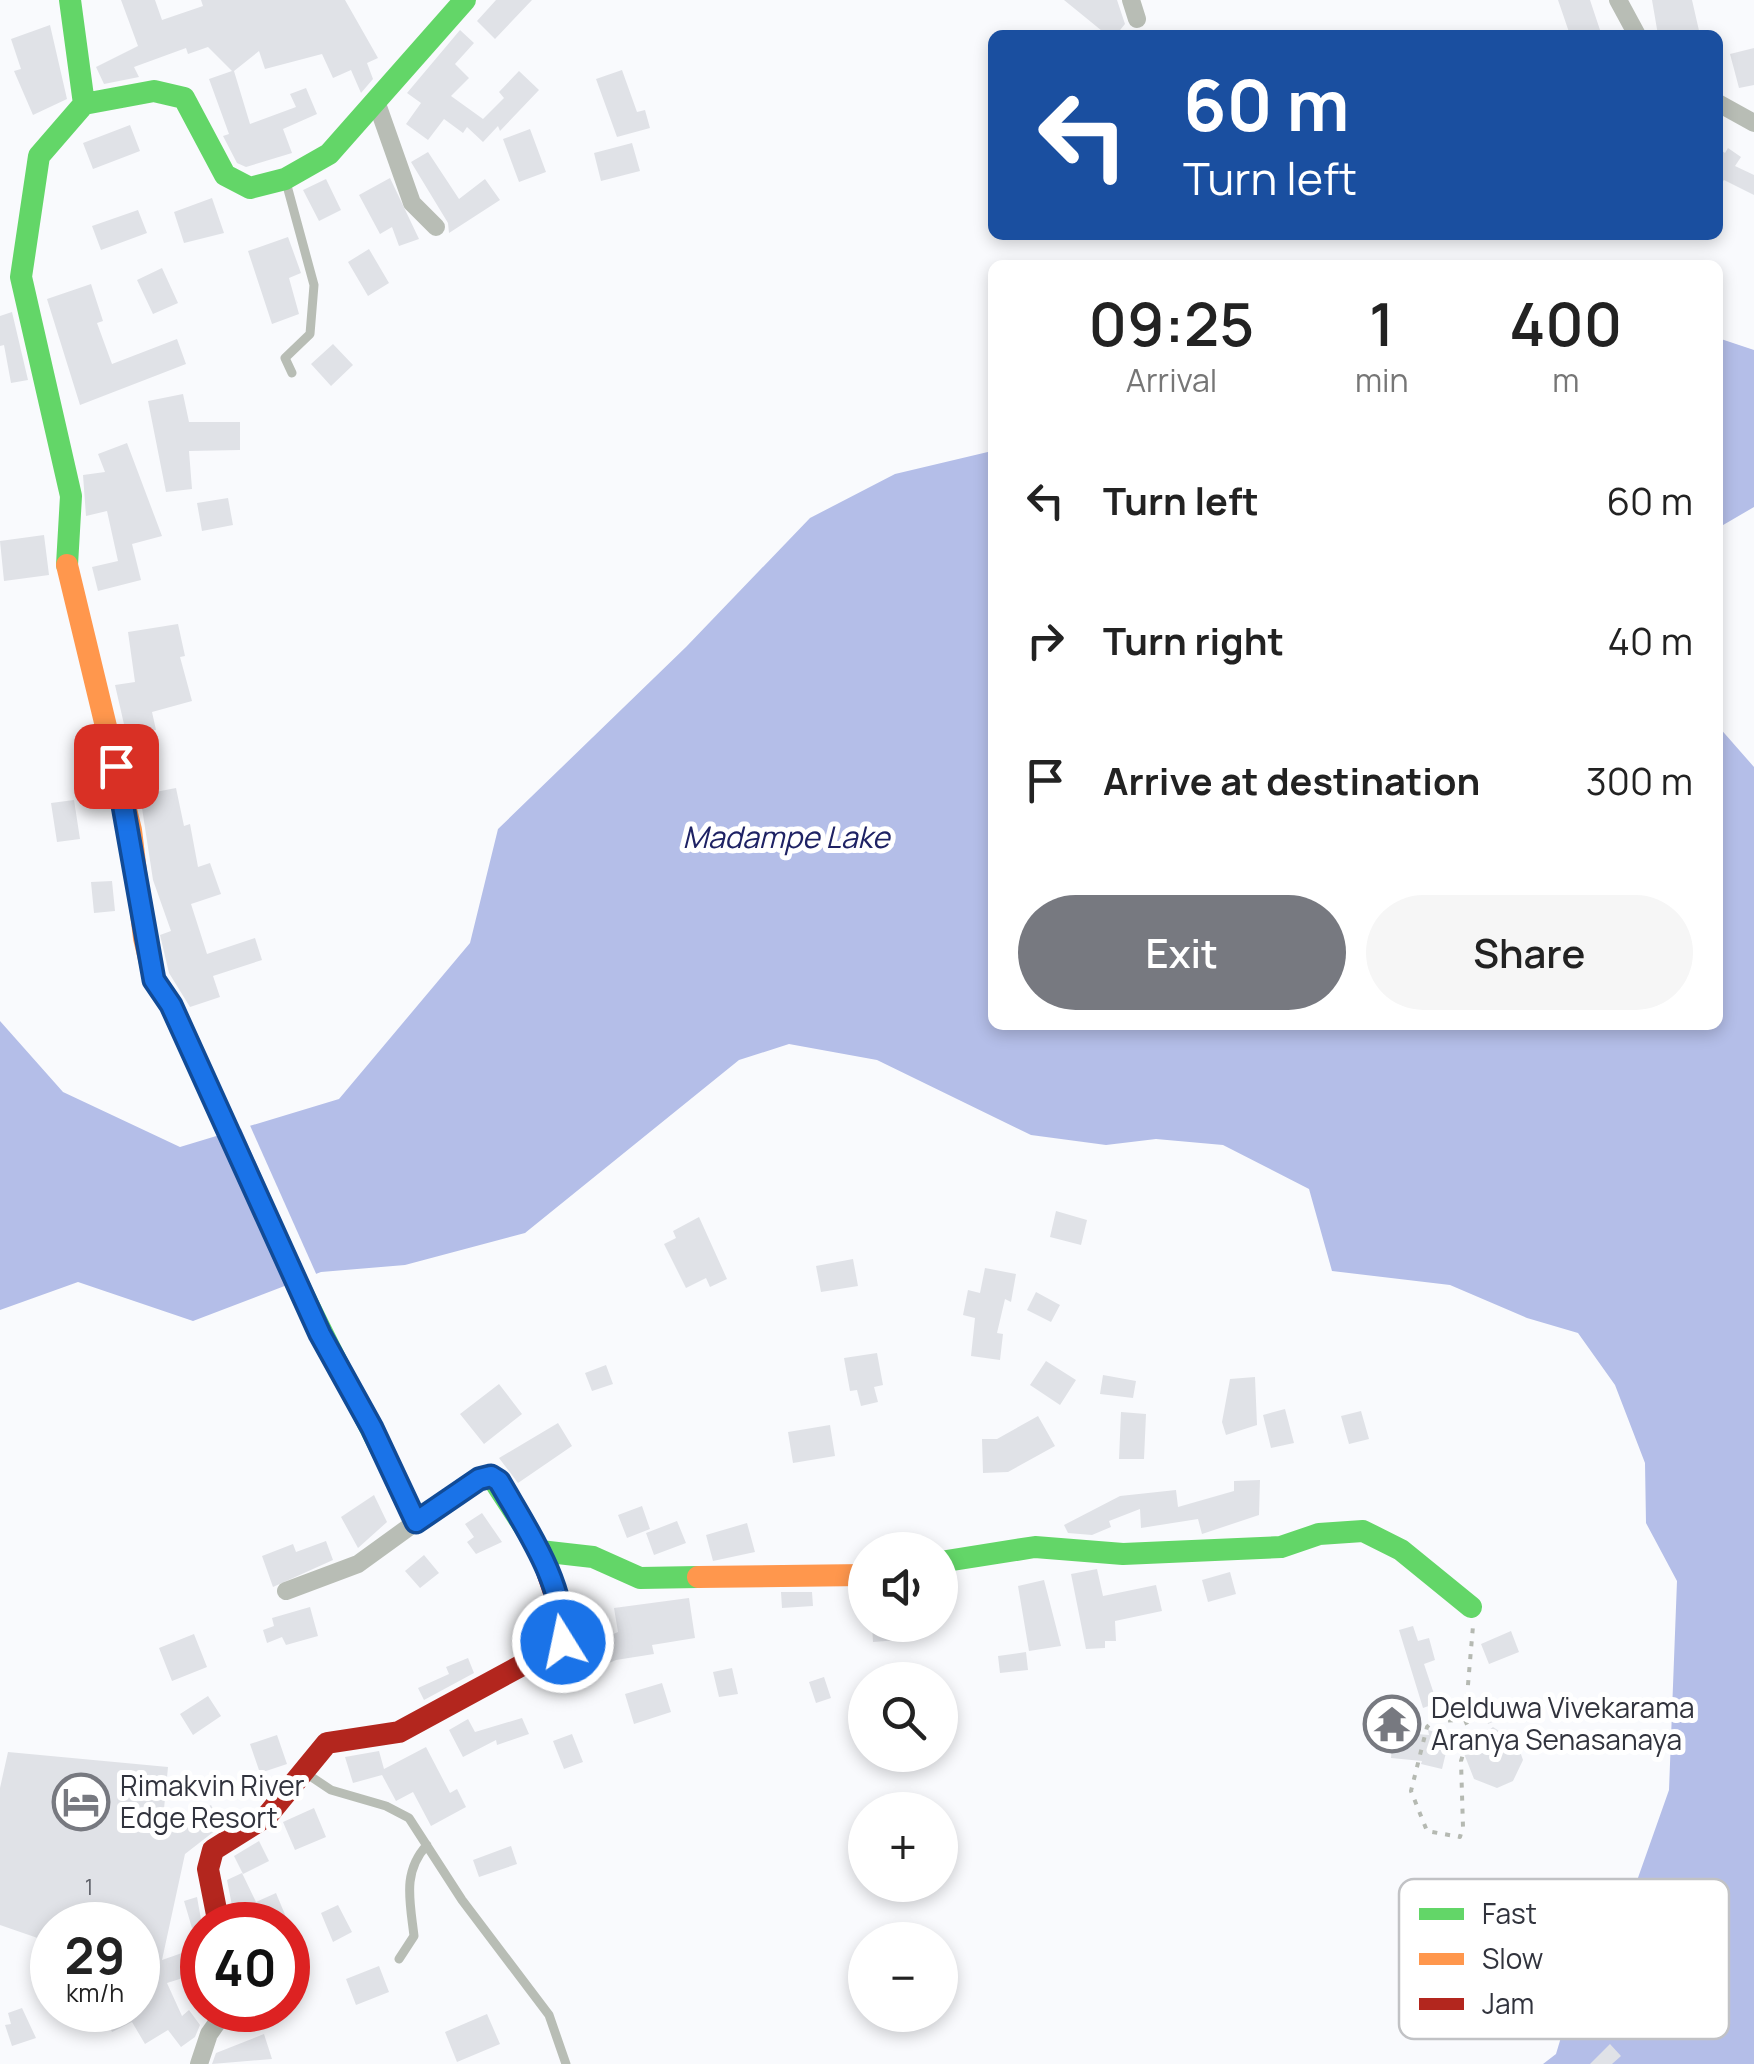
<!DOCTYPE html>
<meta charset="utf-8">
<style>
:root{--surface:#fff;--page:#f6f6f6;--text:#222;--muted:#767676;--accent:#777980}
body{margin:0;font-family:Manrope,sans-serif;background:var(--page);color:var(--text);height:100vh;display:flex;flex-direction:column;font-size:38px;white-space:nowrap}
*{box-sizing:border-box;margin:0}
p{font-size:32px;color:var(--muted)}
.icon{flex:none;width:55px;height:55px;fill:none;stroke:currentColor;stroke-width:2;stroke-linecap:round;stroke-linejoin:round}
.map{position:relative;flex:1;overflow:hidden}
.drawer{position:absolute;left:988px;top:260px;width:735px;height:770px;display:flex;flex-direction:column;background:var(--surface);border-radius:15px;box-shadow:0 5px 15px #0003}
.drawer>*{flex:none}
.guide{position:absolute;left:988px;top:30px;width:735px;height:210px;border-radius:15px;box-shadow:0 5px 15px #0003;background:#1a4fa0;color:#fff;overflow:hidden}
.buttons{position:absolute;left:848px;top:1532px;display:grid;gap:20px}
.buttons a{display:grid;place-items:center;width:110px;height:110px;border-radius:50%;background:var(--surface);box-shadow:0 5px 15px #0003;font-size:50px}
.speed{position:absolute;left:30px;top:1902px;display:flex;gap:20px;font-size:50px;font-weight:700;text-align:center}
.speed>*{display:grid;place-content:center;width:130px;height:130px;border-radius:50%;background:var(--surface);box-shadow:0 5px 15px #0003;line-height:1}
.speed small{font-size:25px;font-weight:400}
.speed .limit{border:15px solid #d22;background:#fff;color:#111}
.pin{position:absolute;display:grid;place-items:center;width:85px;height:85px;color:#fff;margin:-42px;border-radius:20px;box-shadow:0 5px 15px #0006}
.me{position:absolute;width:110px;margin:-55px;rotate:350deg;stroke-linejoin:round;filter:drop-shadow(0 0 8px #0008)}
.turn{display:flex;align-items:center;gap:35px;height:210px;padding:0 30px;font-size:45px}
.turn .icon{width:130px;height:130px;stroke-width:2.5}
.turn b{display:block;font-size:70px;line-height:85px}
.eta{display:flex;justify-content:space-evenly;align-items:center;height:170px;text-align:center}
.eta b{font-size:60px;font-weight:600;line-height:70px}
.action{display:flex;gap:20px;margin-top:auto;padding:20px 30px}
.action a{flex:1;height:115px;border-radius:60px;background:var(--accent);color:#fff;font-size:40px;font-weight:600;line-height:115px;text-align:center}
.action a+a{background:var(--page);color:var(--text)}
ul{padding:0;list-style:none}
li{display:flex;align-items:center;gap:30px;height:140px;padding:0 30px}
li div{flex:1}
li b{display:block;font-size:38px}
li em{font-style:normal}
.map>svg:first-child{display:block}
.water{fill:#b4bee8}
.pier{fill:#f9fafd}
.building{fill:#e0e2e7}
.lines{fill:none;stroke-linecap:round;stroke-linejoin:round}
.path{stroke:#b5b9b2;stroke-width:4;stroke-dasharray:5 8;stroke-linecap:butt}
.lane{stroke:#b8bdb5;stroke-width:9}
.street{stroke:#b8bdb5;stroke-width:18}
.fast{stroke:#63d668;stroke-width:22}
.slow{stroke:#ff974d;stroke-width:22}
.jam{stroke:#b3261e;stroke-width:22}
.route-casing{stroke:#114b97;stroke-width:25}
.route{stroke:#1a73e8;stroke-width:18}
.labels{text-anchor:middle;stroke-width:10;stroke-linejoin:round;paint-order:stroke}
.number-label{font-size:22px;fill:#60626b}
.poi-label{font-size:28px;fill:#31333d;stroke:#fff;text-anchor:start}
.water-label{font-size:30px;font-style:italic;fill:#1e2264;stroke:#fff}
.key{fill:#fff;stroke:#c1c2c5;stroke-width:2.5}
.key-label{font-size:28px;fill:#31333d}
</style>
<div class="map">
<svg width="1754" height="2064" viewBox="0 0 1754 2064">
<rect width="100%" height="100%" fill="#f9fafd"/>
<!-- water -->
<path class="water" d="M1718,338L1754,350V507L1718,528Z
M992,451V1025H1718V726L1754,767V2064H1543L1556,2054L1565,2024L1519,1964L1525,1951L1557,1977L1586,1987L1610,1957L1669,1790L1677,1581L1646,1523L1645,1463L1615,1385L1578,1333L1527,1318L1450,1285L1332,1271L1309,1189L1223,1145L1156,1139L1106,1145L1031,1135L877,1060L789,1044L739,1060L525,1233L405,1265L321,1272L193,1321L78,1282L0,1310V1021L63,1092L180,1147L339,1099L470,943L498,829L686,647L810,518L895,474Z"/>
<!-- pier -->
<path class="pier" d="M248,1121L318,1278L308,1282L239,1124Z"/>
<!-- building -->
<path class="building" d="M121,0H155L162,20L203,6L201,0H345L378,58L367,63L373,79L361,93L351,70L333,78L322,54L265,69L259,51L234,71L250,124L296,107L290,94L306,88L317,114L283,129L292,153L246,167L237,163L223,136L229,134L209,79L232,71L208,47L188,54L186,48L134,67L139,77L104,84L96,67L138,46Z
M496,0H532L495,39L477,21Z
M1064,0H1117L1125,24L1116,35H1107Z
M1558,0H1590L1600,30L1570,35Z
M1652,0H1692L1700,35H1658Z
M50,25L67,99L33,115L14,71L21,69L11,39Z
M460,30L474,43L455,64L469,78L451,96L483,119L504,98L499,92L519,71L539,90L500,131L498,126L483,142L467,127L463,133L444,119L428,140L406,124L421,103L407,93Z
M1754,48V85L1739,88L1730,54Z
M622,70L637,112L645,110L650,128L617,137L596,79Z
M130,125L140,151L93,169L83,143Z
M530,129L546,172L519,182L503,139Z
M632,143L640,171L601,181L594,153Z
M1718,148L1725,153L1728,148L1741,157L1735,166L1754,175V195L1724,180L1718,189Z
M428,152L459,199L485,179L500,200L449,233L448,223L411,162Z
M390,178L419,239L399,246L392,227L380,234L359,195Z
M326,179L341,210L319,221L303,190Z
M212,198L224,233L184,243L174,212Z
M138,210L147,233L101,250L92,226Z
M288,237L301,273L289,278L299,314L272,324L248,251Z
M369,249L389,283L368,296L348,262Z
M162,268L178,303L153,314L137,280Z
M91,284L103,321L97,323L112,364L177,339L186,364L80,405L47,299Z
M12,312L28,380L11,383L4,345L0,346V316Z
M333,344L353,365L331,386L311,364Z
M183,394L189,422H240V450L189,451L192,489L166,492L148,401Z
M127,443L162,536L132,544L141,580L98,591L92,567L118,561L107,511L86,516L83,475L105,472L98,454Z
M228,498L233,525L202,531L197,503Z
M44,535L49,575L4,581L0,541Z
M178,624L185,656L180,657L192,701L152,712L156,730L138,733L140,744L129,746L115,685L135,682L128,632Z
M176,788L184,826L190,824L198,867L210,863L221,894L191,904L207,954L255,938L262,960L213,976L220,997L190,1007L169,973L160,935L171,931L153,880L140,795Z
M74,800L80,839L57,842L51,803Z
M112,881L115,911L94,913L91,882Z
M1056,1211L1087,1220L1081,1245L1050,1237Z
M699,1217L727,1279L710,1287L706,1278L686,1288L664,1244L676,1238L673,1231Z
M853,1259L858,1286L821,1292L816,1266Z
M985,1268L1016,1274L1011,1302L1005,1299L997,1333L1003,1334L1000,1360L971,1356L975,1318L963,1315L968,1290L980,1293Z
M1036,1292L1060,1305L1051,1322L1027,1310Z
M877,1353L883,1385L874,1387L878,1402L861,1406L857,1390L850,1391L844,1358Z
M1046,1361L1076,1380L1060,1405L1030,1385Z
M606,1365L613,1384L592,1391L585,1373Z
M1103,1375L1136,1381L1133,1398L1100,1394Z
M1255,1377L1257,1425L1226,1435L1222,1422L1230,1379Z
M499,1384L522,1414L484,1444L460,1414Z
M1285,1409L1294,1443L1271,1448L1263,1415Z
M1361,1411L1369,1439L1349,1444L1341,1416Z
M1121,1412L1146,1414L1144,1459H1119Z
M1038,1416L1055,1446L1008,1472L983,1473L982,1439H997Z
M558,1423L572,1446L518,1483L499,1458Z
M830,1425L835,1456L793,1463L788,1432Z
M1260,1480L1259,1515L1202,1534L1198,1519L1141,1528L1140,1509L1109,1521L1111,1527L1092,1535L1068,1533L1064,1525L1120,1496L1176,1490L1178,1507L1234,1491V1481Z
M374,1495L387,1522L358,1548L341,1517Z
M642,1506L650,1529L627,1538L618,1515Z
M482,1513L502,1542L476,1554L467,1542L474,1537L465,1524Z
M677,1521L686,1543L654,1555L646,1533Z
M747,1523L755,1552L713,1561L706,1535Z
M326,1541L333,1560L273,1587L262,1556L293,1544L296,1552Z
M424,1555L439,1573L420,1588L405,1571Z
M1097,1569L1103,1596L1156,1585L1162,1611L1115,1621L1116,1641H1105V1648L1086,1649L1071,1574Z
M1230,1572L1236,1594L1208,1602L1202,1580Z
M1044,1580L1061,1646L1029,1651L1018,1586Z
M781,1592H812L813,1606L782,1608Z
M689,1598L695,1638L652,1645L654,1654L616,1660L579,1676L571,1657L578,1649L618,1632L614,1608Z
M310,1607L318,1636L286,1645L282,1637L267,1643L263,1630L274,1626L272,1618Z
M872,1625H911L912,1639L873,1642Z
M1413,1626L1418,1641L1429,1638L1435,1660L1424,1664L1437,1703L1423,1708L1399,1630Z
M1511,1631L1519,1652L1489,1664L1481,1644Z
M194,1634L207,1667L172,1681L159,1648Z
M1026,1652L1028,1670L1000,1673L998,1656Z
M468,1658L474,1673L424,1700L418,1688L449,1674L446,1667Z
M732,1668L738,1694L719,1697L713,1672Z
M824,1677L831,1698L816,1703L809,1682Z
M662,1683L671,1712L634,1724L625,1694Z
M208,1696L221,1716L193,1735L180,1714Z
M1497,1700L1504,1717L1488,1724L1481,1707Z
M522,1718L529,1734L497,1745L496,1740L463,1757L449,1730L468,1719L475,1732Z
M1493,1727L1517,1743L1523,1760L1513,1781L1497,1788L1474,1779L1463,1751Z
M1428,1730L1450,1736L1442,1769L1421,1764L1422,1761L1391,1758L1393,1732L1429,1735Z
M572,1734L583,1762L564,1769L553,1741Z
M277,1735L287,1764L260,1773L250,1744Z
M426,1747L450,1793L457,1789L466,1807L431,1826L413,1792L396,1801L382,1775L353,1783L345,1757L379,1751L384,1769Z
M8,1752L168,1767L162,1830L211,1805L221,1826L185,1854L162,1960L202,1946V1972L167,1983L182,2016L189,2010L200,2025L195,2037L181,2047L168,2030L145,2044L132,2022L112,2032L102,2010H138V1925H52V1943L0,1925V1788Z
M314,1808L326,1837L295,1850L283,1822Z
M259,1841L269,1861L243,1874L234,1856Z
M511,1846L517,1864L479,1877L473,1860Z
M242,1873L256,1902L276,1893L286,1917L264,1925L256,1905L234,1916L227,1880Z
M197,1897L202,1925L192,1928L184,1901Z
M338,1905L352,1932L333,1942L321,1913Z
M379,1966L389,1992L356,2005L346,1979Z
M22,2008L36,2038L12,2046L5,2025L11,2024L8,2013Z
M487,2014L500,2044L457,2062L445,2032Z
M264,2034L272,2059L212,2064L216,2053Z
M1610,2044L1621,2056L1612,2064H1590Z"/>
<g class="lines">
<!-- path -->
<path class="path" d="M1465,1720L1470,1731L1461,1761L1463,1827L1460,1837L1427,1831L1411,1791L1427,1727L1433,1721L1465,1720L1473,1626"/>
<!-- lane -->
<path class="lane" d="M286,182L314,285L310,334L285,358L292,373
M307,1774L331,1790L386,1806L409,1818L462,1900L549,2015L566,2064
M399,1959L414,1936C410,1901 402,1872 427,1845"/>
<!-- street -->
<path class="street" d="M1131,0L1137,19
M1618,0L1637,35
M376,101L412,203L436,227
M1718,103L1754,123
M286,1591L358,1564L416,1522
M199,2064L209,2034L226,2010"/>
<!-- fast -->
<path class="fast" d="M84,104L154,91L184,98L225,175L250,188L285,179L329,154L465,0
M67,565L71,496L21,277L39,156L84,104L70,0
M272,1228C317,1328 370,1423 416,1522L479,1479L491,1476L540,1551L593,1557L640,1578L698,1577
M940,1562L1035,1547L1123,1554L1281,1547L1319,1534L1363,1531L1401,1550L1471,1607"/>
<!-- slow -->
<path class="slow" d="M67,565L131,830L144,938L154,980L171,1005L272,1228
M698,1577L865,1575"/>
<!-- jam -->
<path class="jam" d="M219,1925L208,1869L213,1850L267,1816L327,1743L399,1732L563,1643L564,1622L540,1551"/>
</g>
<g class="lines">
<!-- route casing -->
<g class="route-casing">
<path id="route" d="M116,766L154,980L171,1005L320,1334L372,1428L416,1522L479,1479L491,1476L499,1481C527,1530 565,1584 563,1642"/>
</g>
<!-- route -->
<use href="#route" class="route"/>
</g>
<!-- icons -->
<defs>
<g id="temple-ring" transform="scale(2.875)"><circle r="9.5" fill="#fff" stroke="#777980" stroke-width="1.5"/><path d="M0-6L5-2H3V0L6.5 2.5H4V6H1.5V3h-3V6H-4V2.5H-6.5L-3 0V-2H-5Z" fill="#777980"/></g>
<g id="hotel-ring" transform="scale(2.875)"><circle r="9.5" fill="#fff" stroke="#777980" stroke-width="1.5"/><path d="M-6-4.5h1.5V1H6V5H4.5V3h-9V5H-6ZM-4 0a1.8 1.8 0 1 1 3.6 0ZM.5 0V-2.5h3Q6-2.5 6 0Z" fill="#777980"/></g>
</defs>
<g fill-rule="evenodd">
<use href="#temple-ring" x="1392" y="1724"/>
<use href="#hotel-ring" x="81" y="1802"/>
</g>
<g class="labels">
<!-- number labels -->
<g class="number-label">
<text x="89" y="1895">1</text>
</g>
<!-- poi labels -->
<g class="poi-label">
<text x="1431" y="1718">Delduwa Vivekarama<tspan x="1431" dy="32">Aranya Senasanaya</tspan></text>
<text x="120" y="1796">Rimakvin River<tspan x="120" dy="32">Edge Resort</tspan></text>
</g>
<!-- water labels -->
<g class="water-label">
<text x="786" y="848">Madampe Lake</text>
</g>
</g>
<!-- legend -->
<rect x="1399" y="1879" width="330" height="160" rx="15" class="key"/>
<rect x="1419" y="1908" width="45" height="12" fill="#63d668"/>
<rect x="1419" y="1953" width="45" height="12" fill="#ff974d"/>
<rect x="1419" y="1998" width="45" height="12" fill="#b3261e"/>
<g class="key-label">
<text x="1482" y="1924">Fast</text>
<text x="1482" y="1969">Slow</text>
<text x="1482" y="2014">Jam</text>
</g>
</svg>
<div class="buttons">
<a><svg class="icon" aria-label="sound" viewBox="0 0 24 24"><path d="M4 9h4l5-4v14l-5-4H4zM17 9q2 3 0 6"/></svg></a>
<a><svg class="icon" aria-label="search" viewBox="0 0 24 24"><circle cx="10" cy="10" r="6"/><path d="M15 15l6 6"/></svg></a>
<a>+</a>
<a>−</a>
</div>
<div class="speed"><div>29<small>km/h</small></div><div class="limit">40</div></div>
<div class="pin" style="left:116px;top:766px;background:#d93025"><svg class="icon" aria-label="arrive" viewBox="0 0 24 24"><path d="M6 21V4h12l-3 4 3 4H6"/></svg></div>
<svg class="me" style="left:563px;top:1642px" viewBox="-20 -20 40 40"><circle r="17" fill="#1a73e8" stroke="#fff" stroke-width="3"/><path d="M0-11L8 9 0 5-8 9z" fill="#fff"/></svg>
<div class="guide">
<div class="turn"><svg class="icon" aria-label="left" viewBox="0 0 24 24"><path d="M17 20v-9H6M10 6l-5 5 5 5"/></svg><div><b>60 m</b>Turn left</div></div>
</div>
<section class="drawer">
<div class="eta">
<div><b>09:25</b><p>Arrival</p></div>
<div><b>1</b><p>min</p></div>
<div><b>400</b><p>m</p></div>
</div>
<ul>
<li><svg class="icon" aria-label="left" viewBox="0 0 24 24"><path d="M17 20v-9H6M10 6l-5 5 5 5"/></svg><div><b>Turn left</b></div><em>60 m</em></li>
<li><svg class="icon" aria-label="right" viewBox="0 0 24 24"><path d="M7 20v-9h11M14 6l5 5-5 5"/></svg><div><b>Turn right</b></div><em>40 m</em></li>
<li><svg class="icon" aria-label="arrive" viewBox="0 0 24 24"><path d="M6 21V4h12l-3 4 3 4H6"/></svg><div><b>Arrive at destination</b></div><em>300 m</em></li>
</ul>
<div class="action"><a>Exit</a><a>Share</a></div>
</section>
</div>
